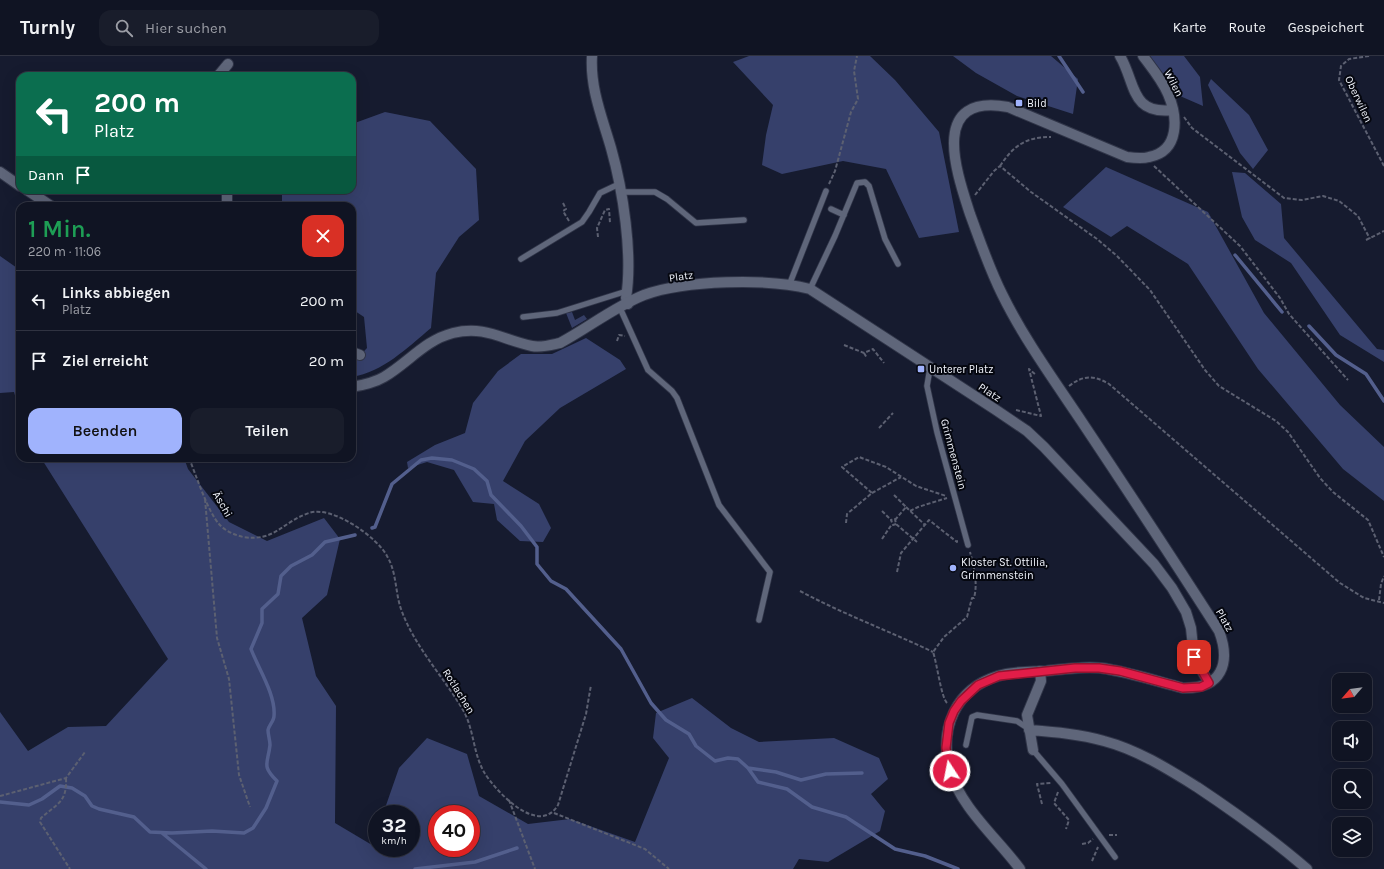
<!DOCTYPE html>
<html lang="de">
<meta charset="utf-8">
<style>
:root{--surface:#101423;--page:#191d2b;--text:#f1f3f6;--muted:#9c9ea6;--line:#303341;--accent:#a0b3fd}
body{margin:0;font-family:Karla,sans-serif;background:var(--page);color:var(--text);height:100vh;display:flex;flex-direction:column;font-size:15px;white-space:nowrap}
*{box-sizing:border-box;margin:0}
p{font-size:13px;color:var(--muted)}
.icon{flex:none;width:22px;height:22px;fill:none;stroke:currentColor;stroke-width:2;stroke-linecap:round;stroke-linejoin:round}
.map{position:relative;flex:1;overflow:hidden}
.side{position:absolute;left:16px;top:146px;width:340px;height:260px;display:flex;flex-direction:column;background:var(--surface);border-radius:12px;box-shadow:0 4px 16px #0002,0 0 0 1px var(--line)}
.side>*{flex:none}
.guide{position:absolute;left:16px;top:16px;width:340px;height:122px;border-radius:12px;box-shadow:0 4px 16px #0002,0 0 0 1px var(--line);background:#0b6e4f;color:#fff;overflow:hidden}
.needle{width:26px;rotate:242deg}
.fabs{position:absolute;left:1332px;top:617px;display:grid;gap:8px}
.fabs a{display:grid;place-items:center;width:40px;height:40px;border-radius:8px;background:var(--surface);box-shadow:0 4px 16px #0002,0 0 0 1px var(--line);font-size:20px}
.speed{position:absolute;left:368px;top:749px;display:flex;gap:8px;font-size:20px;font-weight:700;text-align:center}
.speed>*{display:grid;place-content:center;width:52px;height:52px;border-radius:50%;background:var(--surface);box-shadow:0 4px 16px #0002,0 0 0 1px var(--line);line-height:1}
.speed small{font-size:10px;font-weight:400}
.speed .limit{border:6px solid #d22;background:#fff;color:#111}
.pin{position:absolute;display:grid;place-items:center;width:34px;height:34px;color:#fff;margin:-17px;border-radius:8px;box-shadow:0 2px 6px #0006}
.me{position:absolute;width:44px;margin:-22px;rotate:349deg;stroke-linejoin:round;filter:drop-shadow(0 0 3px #0008)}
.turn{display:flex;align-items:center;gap:14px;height:84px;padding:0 12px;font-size:18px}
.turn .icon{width:52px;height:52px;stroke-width:2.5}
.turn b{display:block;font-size:28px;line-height:34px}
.then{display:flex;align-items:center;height:38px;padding:0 12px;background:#0003;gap:8px;font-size:15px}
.round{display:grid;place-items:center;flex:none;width:42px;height:42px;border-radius:12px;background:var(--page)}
.overview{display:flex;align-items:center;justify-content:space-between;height:68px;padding:0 12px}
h1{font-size:24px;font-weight:600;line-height:30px;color:#1e9e55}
.button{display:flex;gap:8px;margin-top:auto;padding:8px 12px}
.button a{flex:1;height:46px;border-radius:12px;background:var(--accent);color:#111;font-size:16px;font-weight:600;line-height:46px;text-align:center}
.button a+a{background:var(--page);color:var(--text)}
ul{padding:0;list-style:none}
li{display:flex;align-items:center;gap:12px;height:60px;padding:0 12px;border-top:1px solid var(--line)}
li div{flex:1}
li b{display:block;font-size:15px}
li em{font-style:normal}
header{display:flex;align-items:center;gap:24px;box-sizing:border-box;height:56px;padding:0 20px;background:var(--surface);border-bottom:1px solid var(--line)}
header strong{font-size:19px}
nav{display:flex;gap:22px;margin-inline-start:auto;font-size:14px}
.search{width:280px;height:36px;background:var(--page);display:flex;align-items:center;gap:10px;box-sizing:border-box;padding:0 14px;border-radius:12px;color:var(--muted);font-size:15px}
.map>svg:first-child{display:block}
.green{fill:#353e65}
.forest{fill:#36406b;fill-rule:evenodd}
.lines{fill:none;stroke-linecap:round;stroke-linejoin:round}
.stream{stroke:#535f8d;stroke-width:3.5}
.service-casing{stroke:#303548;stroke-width:7}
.minor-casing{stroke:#303548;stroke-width:12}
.tertiary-casing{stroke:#303548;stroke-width:12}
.path{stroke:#5c6071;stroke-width:2;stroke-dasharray:4 2;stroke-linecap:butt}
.service{stroke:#5f667a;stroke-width:5.5}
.minor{stroke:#5f667a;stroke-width:10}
.tertiary{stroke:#5f667a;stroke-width:10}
.route-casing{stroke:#92132f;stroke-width:10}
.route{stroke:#e11d48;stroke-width:7}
.poi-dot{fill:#a0b3fd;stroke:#05070f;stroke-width:1.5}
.labels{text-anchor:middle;stroke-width:4;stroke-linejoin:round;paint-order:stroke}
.street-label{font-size:11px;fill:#f2f5fd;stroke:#05070f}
.poi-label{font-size:11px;fill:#f2f5fd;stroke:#05070f;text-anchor:start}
</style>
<header>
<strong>Turnly</strong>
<div class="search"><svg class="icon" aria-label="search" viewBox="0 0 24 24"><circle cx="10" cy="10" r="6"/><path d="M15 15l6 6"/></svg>Hier suchen</div>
<nav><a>Karte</a><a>Route</a><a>Gespeichert</a></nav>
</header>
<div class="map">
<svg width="1384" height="813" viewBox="0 0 1384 813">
<rect width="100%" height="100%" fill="#161b2f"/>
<!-- green -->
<path class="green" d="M572,256L575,264L584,259L587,263L572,272L566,257Z"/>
<!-- forest -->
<path class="forest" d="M749,0H870L895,24L939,76L959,176L919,182L886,113L843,105L782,118L762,109L766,79L773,49L733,6Z
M953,0H1051L1078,23L1073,58L1017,40L976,17Z
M1150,0H1184L1200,21L1203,50L1180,40Z
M1211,23L1249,59L1268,94L1253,113L1240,97L1208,29Z
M385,56L430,65L476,113L479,164L459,181L436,217L431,272C407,292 383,316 352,321V308L367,292L364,261L352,253V150H286L282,148V134H352V68Z
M1106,111L1208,156L1264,257L1340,349L1384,391V445L1343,413L1258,313L1188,208L1127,170L1111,181L1063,151Z
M1232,116L1245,117L1281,148L1284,182L1377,293L1384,294V306L1340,279L1291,207L1255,184L1242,161Z
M0,200L20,214V357L14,336L0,337Z
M586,282L620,304L626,313L560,352L525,385L503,425L539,448L551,472L543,486L520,485L497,464L494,448L473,446L454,414L427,406L408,412L407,406L435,389L465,377L473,347L498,315L521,298H552Z
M41,402H184L188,413L229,466L267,485L324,462L340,483L327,539L302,562L316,620L336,650L335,767L372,789L377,774V792H411V758H383L399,712L427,682L467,698L479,740L528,768L570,763L635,786L669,702L653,682L656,657L692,642L731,672L759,686L834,682L879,702L888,723L871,738L885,755L880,775L828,806L799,803L793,813H0V656L28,695L68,671L106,670L168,603ZM437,758H471V792H437Z"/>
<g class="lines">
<!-- stream -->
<path class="stream" d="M1059,0L1083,36
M1235,199L1282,256
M1309,270L1336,299L1366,318L1384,345
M372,472L375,471L392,428L421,404L432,402L452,404L474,413L487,425L491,439L521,470L537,491V508L551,525L566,533L621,593L651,647L666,664L689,678L696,690L715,705L728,702L738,703L748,712L776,716L801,724L826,718L862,717
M748,712L758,726L787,733L812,751L846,761L895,793L925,800L958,813
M0,746L29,749L42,743L60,730L72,732L85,740L92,750L99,753L134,761L150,776L172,777L212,775L244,777L253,772L266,752L277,725C261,709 268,708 270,689C270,684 268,679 268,674C269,669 274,665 274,660C276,639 258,612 251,593L262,567V553L278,538L281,520L291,510L312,499L325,486L355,479
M162,777L206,813
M415,813L475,806L517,792"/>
<!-- service casing -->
<g class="service-casing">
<path id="service" d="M621,136H655L667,143L696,167L744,164
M831,153L844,159
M521,203L582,166L589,156L600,137L619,128
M790,227L826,135
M810,233L835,180L857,127L865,126L869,130L885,183L898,208
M620,252L648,314L672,335L677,342L719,449L770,516L759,564
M523,261L557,257L627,235
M930,312L927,330L937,376L968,489
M966,689L972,661L977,659L1017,665L1029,673
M1033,694L1062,728L1115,801"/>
</g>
<!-- minor casing -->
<g class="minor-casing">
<path id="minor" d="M592,0C590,32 602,61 611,92C623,134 633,199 626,242L628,248
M218,20L228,8
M227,150V134
M352,296L360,299
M1029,674C1054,676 1080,678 1104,685C1138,694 1168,713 1197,731C1236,757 1271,782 1307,813
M1033,694L1027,659L1041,625L1040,615"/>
</g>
<!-- tertiary casing -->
<g class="tertiary-casing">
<path id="tertiary" d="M1120,0C1136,27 1130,59 1173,54
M0,116L20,130
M27,134L51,150
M352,331C363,329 374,327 384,321C408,307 425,284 453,277C485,269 503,284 532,290C541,292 551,289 560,287C588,272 614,251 644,239C685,224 768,222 810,233L996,354L1027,375L1044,391L1154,508L1172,532L1186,556L1191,572L1194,601L1209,627
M1020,813C998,783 960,751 950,714C939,673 955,633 998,620C1012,615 1031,616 1046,615C1064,613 1083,610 1101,612C1129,616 1156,625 1183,632C1222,633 1231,607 1219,575C1174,505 1128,435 1082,366C1054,324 1024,283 1002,238C989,212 980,185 970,158C956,115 929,37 1008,51L1127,101C1134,102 1142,103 1149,101C1180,95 1178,61 1168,38C1162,24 1152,12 1143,0"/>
</g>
<!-- path -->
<path class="path" d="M1369,0L1349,3L1341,10L1339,24L1384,110
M1184,61L1192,72L1284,142L1302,144L1323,140L1339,145L1358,160L1370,183
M1000,110C1014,89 1026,81 1051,81
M1154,110L1240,190L1280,242L1289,258L1348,324
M829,128L835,115L851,56L858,43L854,15L857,0
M975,139L994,115L1000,110L1031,136L1097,183L1117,200L1150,234L1205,314L1219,330L1276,365L1288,376L1320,422L1333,436L1368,464L1384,501
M563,147L566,153L563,155L569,165
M598,181L597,172L605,154L609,153L610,167
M1366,184L1384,175
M617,285L619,279L625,280
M844,289L864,297L873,293L884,307
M864,297L867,302
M1069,330C1083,319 1094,319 1109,328L1340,527L1364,542L1384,547
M1016,354L1041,360L1029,313L1036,319
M879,372L893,357
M189,402C196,419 208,456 219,468C225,475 235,479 243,481C275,486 282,466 309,457C332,449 377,481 387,500C397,517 395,536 401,553C414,590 443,620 463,654C474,673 473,697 484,716C496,736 539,781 558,749L586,658L591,629
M872,437L901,421
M894,439L906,451L895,464
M205,443L217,582L229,623L239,719L250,751
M906,451L925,469
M882,455L891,464
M910,455L918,451L947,442
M846,467L847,458L872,437L842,411L859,401L886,411L916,430L946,440
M896,468L893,469L891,464L895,463L896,468L917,486
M882,483L892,468
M897,516L901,497L929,464L957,486V483
M800,535C843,558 889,575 933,596
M1379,544L1381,528L1384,520
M947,647C941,641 937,607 933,596L944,581L967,561L972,542H974C978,527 974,511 970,496
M66,722C67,746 58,747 41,762L40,766L70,813
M1058,736L1054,747L1069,764L1066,773
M0,740L66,722L85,696
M509,744L535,813
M1042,748L1037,728L1051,727
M554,757L645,793L669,813
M1109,779H1117
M1082,788L1088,787L1093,783
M1092,805L1098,791"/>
<!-- service -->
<use href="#service" class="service"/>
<!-- minor -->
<use href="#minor" class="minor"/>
<!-- tertiary -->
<use href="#tertiary" class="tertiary"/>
</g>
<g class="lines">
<!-- route casing -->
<g class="route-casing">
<path id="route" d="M950,715L946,692L949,667L954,655L961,645L978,629L999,620L1075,612H1099L1120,615L1183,632L1201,631L1209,627L1194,601"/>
</g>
<!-- route -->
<use href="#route" class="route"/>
</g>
<!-- markers -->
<g class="poi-dot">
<rect x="1015" y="43" width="8" height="8" rx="2"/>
<rect x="917" y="309" width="8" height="8" rx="2"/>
<circle cx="953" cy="512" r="4"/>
</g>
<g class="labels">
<!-- street labels -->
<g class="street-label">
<text transform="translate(1174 27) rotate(63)" y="4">Wilen</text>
<text transform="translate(1359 43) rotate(65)" y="4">Oberwilen</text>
<text transform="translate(681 220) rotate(-8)" y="4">Platz</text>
<text transform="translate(990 336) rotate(33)" y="4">Platz</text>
<text transform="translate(954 398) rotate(75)" y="4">Grimmenstein</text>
<text transform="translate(223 448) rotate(60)" y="4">Äschi</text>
<text transform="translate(1225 564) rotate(61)" y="4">Platz</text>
<text transform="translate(459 635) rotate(58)" y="4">Rotlachen</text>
</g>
<!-- poi labels -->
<g class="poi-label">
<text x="1027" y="51">Bild</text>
<text x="929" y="317">Unterer Platz</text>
<text x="961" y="510">Kloster St. Ottilia,<tspan x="961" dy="13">Grimmenstein</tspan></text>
</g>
</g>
</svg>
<div class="fabs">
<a><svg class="needle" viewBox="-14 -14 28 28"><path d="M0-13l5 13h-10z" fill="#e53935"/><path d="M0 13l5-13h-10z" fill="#9c9ea6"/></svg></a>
<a><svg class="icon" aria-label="sound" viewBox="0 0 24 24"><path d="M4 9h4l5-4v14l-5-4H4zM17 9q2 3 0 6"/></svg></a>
<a><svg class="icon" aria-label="search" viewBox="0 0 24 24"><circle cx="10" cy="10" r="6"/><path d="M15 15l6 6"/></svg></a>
<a><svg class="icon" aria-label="layers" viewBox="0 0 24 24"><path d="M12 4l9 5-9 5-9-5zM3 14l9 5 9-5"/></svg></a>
</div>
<div class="speed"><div>32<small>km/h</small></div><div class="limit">40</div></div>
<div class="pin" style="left:1194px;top:601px;background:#d93025"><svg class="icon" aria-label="arrive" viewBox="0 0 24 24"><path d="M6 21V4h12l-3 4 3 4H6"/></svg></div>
<svg class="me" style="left:950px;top:715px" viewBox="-20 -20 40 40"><circle r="17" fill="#e11d48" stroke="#fff" stroke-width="3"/><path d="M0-11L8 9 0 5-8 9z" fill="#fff"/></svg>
<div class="guide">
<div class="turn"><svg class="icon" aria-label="left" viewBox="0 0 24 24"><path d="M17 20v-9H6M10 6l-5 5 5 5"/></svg><div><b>200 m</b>Platz</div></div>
<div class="then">Dann<svg class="icon" aria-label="arrive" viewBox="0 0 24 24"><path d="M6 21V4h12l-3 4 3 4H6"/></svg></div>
</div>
<section class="side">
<div class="overview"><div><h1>1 Min.</h1><p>220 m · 11:06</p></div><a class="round" style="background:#d93025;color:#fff"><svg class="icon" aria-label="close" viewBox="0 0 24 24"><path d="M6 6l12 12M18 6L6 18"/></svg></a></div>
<ul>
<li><svg class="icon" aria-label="left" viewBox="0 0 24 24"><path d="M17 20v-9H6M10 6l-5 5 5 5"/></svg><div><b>Links abbiegen</b><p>Platz</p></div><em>200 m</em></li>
<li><svg class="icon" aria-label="arrive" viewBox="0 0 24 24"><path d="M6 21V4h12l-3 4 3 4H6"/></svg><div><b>Ziel erreicht</b></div><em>20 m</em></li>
</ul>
<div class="button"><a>Beenden</a><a>Teilen</a></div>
</section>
</div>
